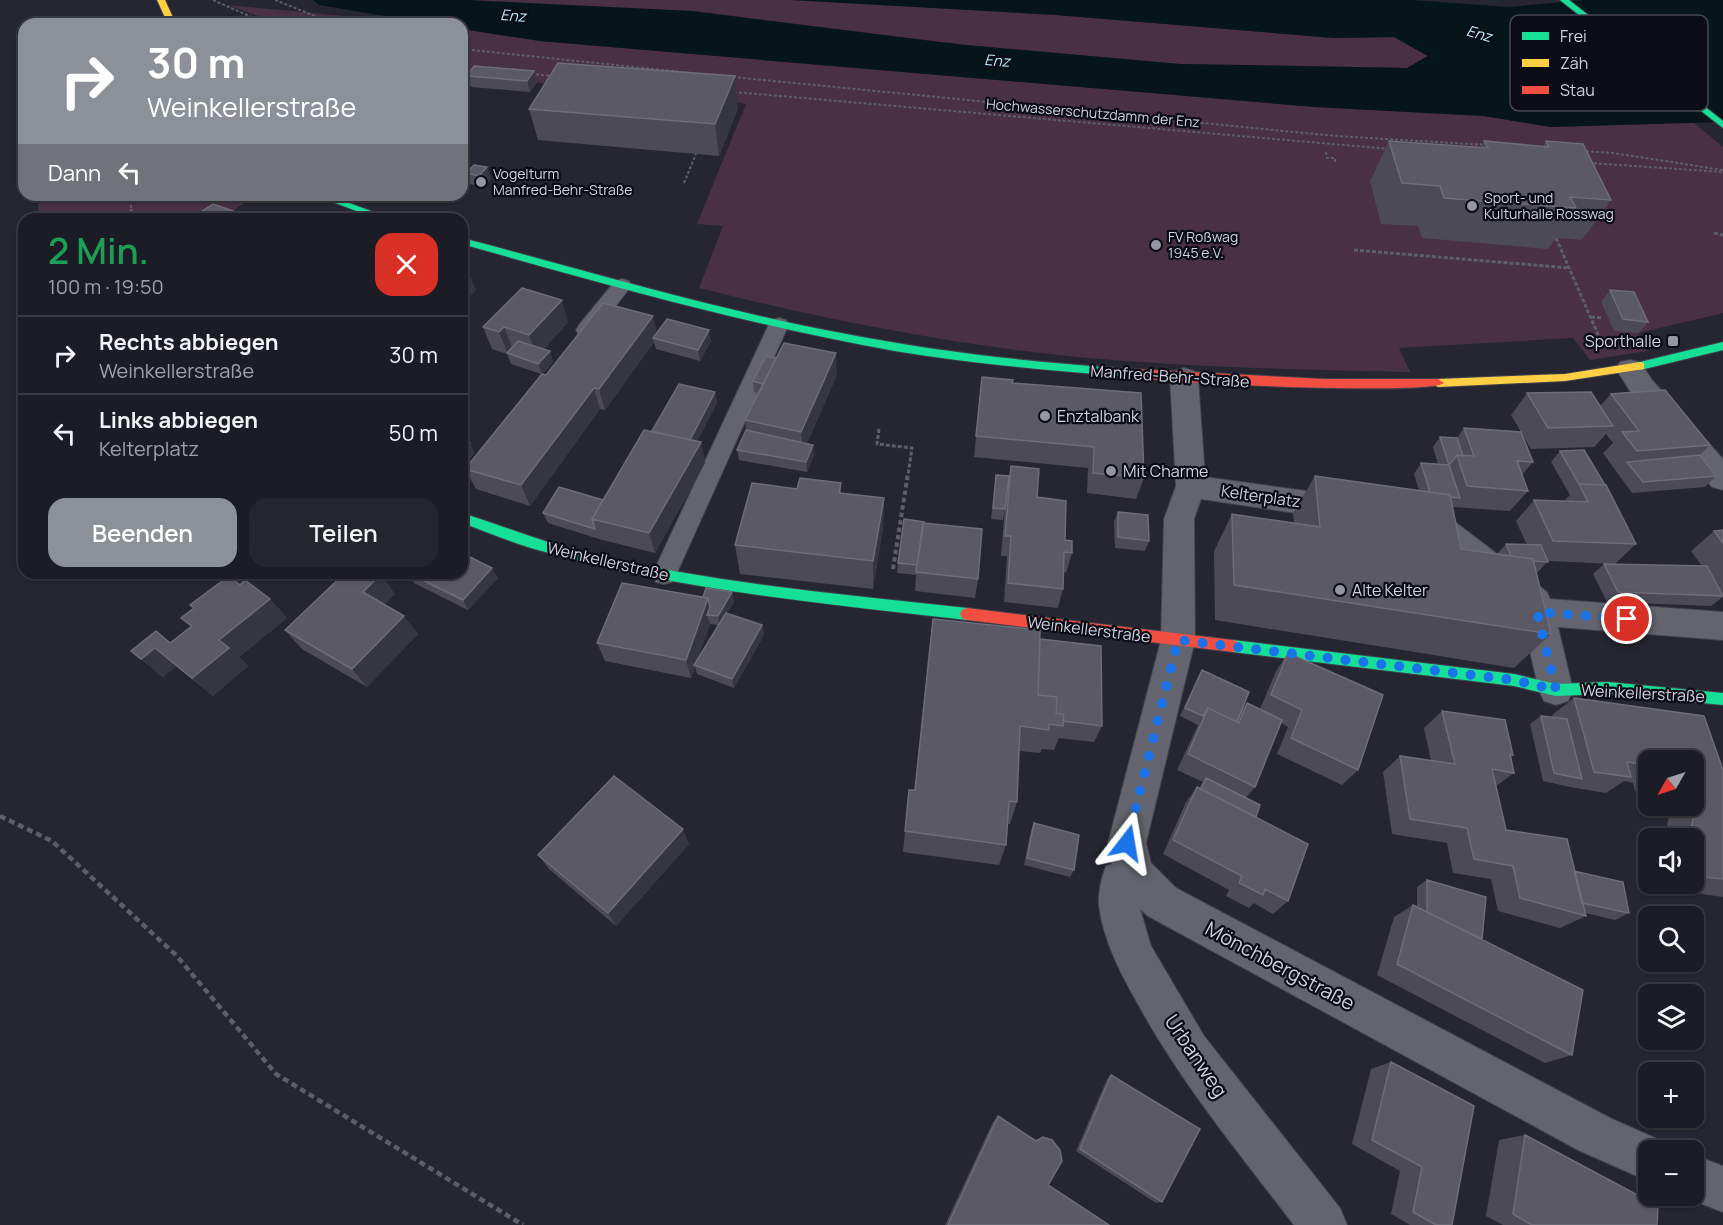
<!DOCTYPE html>
<html lang="de">
<meta charset="utf-8">
<style>
:root{--surface:#1c1c26;--page:#25252e;--text:#f1f3f6;--muted:#a0a1a7;--line:#3a3a43;--accent:#8c9099}
body{margin:0;font-family:Manrope,sans-serif;background:var(--page);color:var(--text);height:100vh;display:flex;flex-direction:column;font-size:22px;white-space:nowrap}
*{box-sizing:border-box;margin:0}
p{font-size:20px;color:var(--muted)}
.icon{flex:none;width:33px;height:33px;fill:none;stroke:currentColor;stroke-width:2;stroke-linecap:round;stroke-linejoin:round}
.map{position:relative;flex:1;overflow:hidden}
.panel{position:absolute;left:18px;top:213px;width:450px;height:366px;display:flex;flex-direction:column;background:var(--surface);border-radius:18px;box-shadow:0 2px 4px #0004,0 0 0 2px var(--line)}
.panel>*{flex:none}
.top-card{position:absolute;left:18px;top:18px;width:450px;height:183px;border-radius:18px;box-shadow:0 2px 4px #0004,0 0 0 2px var(--line);background:#8c9099;color:#fff;overflow:hidden}
.needle{width:39px;rotate:231deg}
.tools{position:absolute;left:1638px;top:750px;display:grid;gap:12px}
.tools a{display:grid;place-items:center;width:66px;height:66px;border-radius:12px;background:var(--surface);box-shadow:0 2px 4px #0004,0 0 0 2px var(--line);font-size:30px}
.pin{position:absolute;display:grid;place-items:center;width:51px;height:51px;color:#fff;margin:-26px;border:3px solid #fff;border-radius:50%;box-shadow:0 2px 6px #0007}
.me{position:absolute;width:66px;margin:-33px;rotate:14deg;stroke-linejoin:round;filter:drop-shadow(0 0 4px #0008)}
.turn{display:flex;align-items:center;gap:21px;height:126px;padding:0 30px;font-size:27px}
.turn .icon{width:78px;height:78px;stroke-width:2.5}
.turn b{display:block;font-size:42px;line-height:51px}
.then{display:flex;align-items:center;height:57px;padding:0 30px;background:#0003;gap:12px;font-size:22px}
.round{display:grid;place-items:center;flex:none;width:63px;height:63px;border-radius:18px;background:var(--page)}
.head{display:flex;align-items:center;justify-content:space-between;height:102px;padding:0 30px}
h1{font-size:36px;font-weight:600;line-height:45px;color:#1e9e55}
.action{display:flex;gap:12px;margin-top:auto;padding:12px 30px}
.action a{flex:1;height:69px;border-radius:18px;background:var(--accent);color:#fff;font-size:24px;font-weight:600;line-height:69px;text-align:center}
.action a+a{background:var(--page);color:var(--text)}
ul{padding:0;list-style:none}
li{display:flex;align-items:center;gap:18px;height:78px;padding:0 30px;border-top:2px solid var(--line)}
li div{flex:1}
li b{display:block;font-size:22px}
li em{font-style:normal}
.map>svg:first-child{display:block}
.green{fill:#493042}
.water{fill:#061519}
.lines{fill:none;stroke-linecap:round;stroke-linejoin:round}
.lane-casing{stroke:#42424e;stroke-width:2}
.street-casing{stroke:#42424e;stroke-width:2}
.fast-casing{stroke:#42424e;stroke-width:2}
.slow-casing{stroke:#42424e;stroke-width:2}
.jam-casing{stroke:#42424e;stroke-width:2}
.path-far3{stroke:#5d5f68;stroke-width:2;stroke-dasharray:3 2;stroke-linecap:butt}
.path-far2{stroke:#5d5f68;stroke-width:3;stroke-dasharray:4 2;stroke-linecap:butt}
.path-far1{stroke:#5d5f68;stroke-width:4;stroke-dasharray:4.5 3;stroke-linecap:butt}
.path{stroke:#5d5f68;stroke-width:4.5;stroke-dasharray:6 4;stroke-linecap:butt}
.lane{fill:#63646e;fill-rule:evenodd}
.street{fill:#63646e;fill-rule:evenodd}
.fast{fill:#16e098;fill-rule:evenodd}
.slow{fill:#ffcf43;fill-rule:evenodd}
.jam{fill:#f24e42;fill-rule:evenodd}
.wall{fill:#4c4a56;fill-rule:evenodd}
.shaded-wall{fill:#363642}
.building{fill:#5a5965;stroke:#6d6c79;stroke-width:1.5}
.route{stroke:#1a73e8;stroke-width:10;stroke-dasharray:0 18}
.poi-dot{fill:#9496a4;stroke:#0b0c16;stroke-width:2}
.labels{text-anchor:middle;stroke-width:4.5;stroke-linejoin:round;paint-order:stroke}
.far-street-label{font-size:14px;fill:#d0d2e1;stroke:#0b0c16}
.far-poi-label{font-size:14px;fill:#d0d2e1;stroke:#0b0c16;text-anchor:start}
.far-water-label{font-size:15px;font-style:italic;fill:#b9ecfb;stroke:#0b0c16}
.poi-label{font-size:16px;fill:#d0d2e1;stroke:#0b0c16;text-anchor:start}
.street-label{font-size:16px;fill:#d0d2e1;stroke:#0b0c16}
.near-street-label{font-size:20px;fill:#d0d2e1;stroke:#0b0c16}
.key{fill:#0b0c16;stroke:#464753;stroke-width:1.5}
.key-label{font-size:16px;fill:#d0d2e1}
</style>
<div class="map">
<svg width="1723" height="1225" viewBox="0 0 1723 1225">
<rect width="100%" height="100%" fill="#252632"/>
<!-- green -->
<path class="green" d="M468,0H792L1056,15L1334,38L1394,37L1428,56L1407,68L1180,64Z
M227,5L430,24H281Z
M462,29L540,41L1315,107L1484,116L1551,127L1693,122L1723,147V313L1639,333L1647,351L1590,360L1573,338L1399,348L1410,372C1282,369 1150,367 1024,351C914,337 806,315 699,288L723,226L697,224L746,104L712,98L462,76Z
M37,195H256L221,219H40Z"/>
<!-- water -->
<path class="water" d="M313,0H468L693,11L965,45L1180,64L1407,68L1428,56L1394,37L1334,38L1056,15L792,0H1412L1509,7L1584,0H1723V122L1551,127L1484,116L1315,107L540,41L462,29V24H432L319,5Z"/>
<g class="lines">
<!-- lane casing -->
<g class="lane-casing">
<path id="lane" d="M622,279L629,281L631,285L629,289L593,335L586,336L579,335L576,330L579,325L615,281Z
M779,318L786,320L789,324L676,575L672,582L664,584L656,582L652,575L769,324L772,320Z"/>
</g>
<!-- street casing -->
<g class="street-casing">
<path id="street" d="M1630,360L1640,362L1652,380L1723,459V490L1712,487L1632,394L1616,369L1620,362Z
M1184,368L1194,371L1198,378L1205,477L1343,496L1354,500L1358,508L1354,516L1343,520L1201,499L1194,519L1195,640L1146,843L1151,863L1176,888L1610,1118L1664,1142L1668,1150H1648V1181L1578,1150L1148,916L1140,909L1151,946L1204,1036L1340,1208L1347,1225H1294C1239,1153 1181,1083 1138,1004C1121,974 1104,942 1099,906C1098,893 1101,879 1106,866L1112,864L1108,843L1161,640L1164,519L1176,486L1170,378L1174,371Z
M1424,507L1442,512L1547,592L1550,599L1723,612V640L1558,627L1573,690L1568,701L1556,705L1544,701L1539,690L1520,609L1423,531L1413,527L1409,519L1413,511Z
M1694,1155L1723,1166V1212L1681,1196H1694Z"/>
</g>
<!-- fast casing -->
<g class="fast-casing">
<path id="fast" d="M1560,0H1569L1723,121V128Z
M314,195H328L392,219H378Z
M462,238C588,271 713,309 841,333C938,352 1036,363 1134,369L1140,373L1134,377C1054,371 974,364 895,351C748,325 605,284 462,244Z
M1723,342V350L1640,370L1634,366L1640,362Z
M462,513C503,526 542,542 584,552C709,583 839,594 967,608L972,610L974,614L972,618L967,620C821,603 673,590 531,548C507,541 485,531 462,523Z
M1233,640L1514,674L1556,684L1608,682L1723,693V705L1608,694L1556,696L1514,686L1233,652L1228,650L1226,646L1228,642Z"/>
</g>
<!-- slow casing -->
<g class="slow-casing">
<path id="slow" d="M157,0H165L176,24H168Z
M1640,362L1644,363V369L1565,381L1438,387L1432,383L1438,379L1565,374Z"/>
</g>
<!-- jam casing -->
<g class="jam-casing">
<path id="jam" d="M1134,369L1324,379H1438L1444,383C1433,395 1160,384 1130,376L1128,373Z
M967,608L1233,640L1238,642L1240,646L1238,650L1233,652L967,620L962,618L960,614L962,610Z"/>
</g>
<!-- path-far3 -->
<path class="path-far3" d="M213,0L267,24
M275,0L335,24
M462,49L692,73
M462,67L476,69
M531,74L553,76
M733,77L1335,136L1487,145
M734,92L1390,149
M1581,151L1613,153L1723,170
M1326,152L1327,158H1335V162
M1589,163L1723,172
M684,183L696,154
M129,195L132,211
M275,195L285,200"/>
<!-- path-far2 -->
<path class="path-far2" d="M131,209L133,219
M1714,233L1723,235
M1556,238L1600,339
M1354,250L1569,268
M1591,317L1603,318
M879,429L877,444L912,448L908,475"/>
<!-- path-far1 -->
<path class="path-far1" d="M462,479L466,475
M893,569L908,473"/>
<!-- path -->
<path class="path" d="M0,816L52,841L176,955L276,1074L523,1225"/>
<!-- lane -->
<use href="#lane" class="lane"/>
<!-- street -->
<use href="#street" class="street"/>
<!-- fast -->
<use href="#fast" class="fast"/>
<!-- slow -->
<use href="#slow" class="slow"/>
<!-- jam -->
<use href="#jam" class="jam"/>
</g>
<!-- wall -->
<path class="wall" d="M534,71L537,82L530,92L471,87L467,76Z
M738,108L719,156L538,140L529,109Z
M1389,141L1480,148L1484,141L1543,146L1546,141L1611,200L1582,240L1556,238L1548,249L1422,238L1418,226L1381,224L1370,181Z
M487,167L491,179L483,187L470,184L466,173Z
M1610,290L1648,322L1639,333L1614,331L1601,302Z
M568,322L544,349L550,351L553,362L543,374L546,375L657,333L711,341L700,361L656,349L654,342L605,410L600,409L530,506L476,489L465,469L541,374L511,364L507,354L492,349L483,327Z
M837,375L807,443L814,455L807,472L739,460L737,450L746,430L745,420L758,393L754,392L753,381Z
M982,377L1012,383L1144,478L1136,499L1087,493L1088,468L974,457Z
M715,392L717,403L697,441L701,442L705,463L655,553L599,539L548,523L543,513L603,500L652,431Z
M1527,393L1600,406L1611,394L1710,445L1700,455L1716,476L1705,487L1632,493L1603,453L1613,443L1606,434L1594,447L1531,449L1511,415Z
M1464,428L1533,462L1522,475L1528,491L1510,511L1453,507L1461,549L1497,554L1506,544L1527,545L1516,521L1534,500L1564,501L1570,495L1551,462L1560,451L1636,544L1615,564L1548,561L1538,572H1536L1551,634L1514,668L1215,620L1214,551L1232,514L1294,523L1293,513L1315,476L1419,490L1414,474L1421,463L1438,464L1433,447L1440,437L1457,438Z
M1011,466L1037,497L1065,540L1072,553L1066,573L1064,572L1063,589L1058,608L1004,602L1007,556H1001L1005,506L1003,520L991,519L996,475L1009,476Z
M841,483V493L884,498L883,528L873,589L740,574L735,545L797,489Z
M1118,512L1149,541L1145,551L1115,548L1114,522Z
M924,523L978,579L975,598L915,591L916,575L897,573L898,563Z
M1723,530V597L1711,606L1607,602L1593,574L1604,564L1702,566L1691,551L1714,531Z
M408,573L498,578L468,610L414,583Z
M240,585L270,599L287,618L239,657L248,666L213,696L176,666L163,677L131,651L170,643L191,627L181,618Z
M732,592L734,602L727,613L762,625L764,635L734,688L697,674L695,667L691,678L605,661L597,643L703,597ZM710,624L718,625L697,660Z
M395,594L384,604L418,634L367,687L302,649L285,630Z
M1040,639L1102,726L1094,742L1059,738L1054,750L1042,749L1040,753L1019,751L1017,802L1010,824H1007L1006,845L999,865L903,852L909,790H915Z
M1288,653L1358,770L1342,785L1277,754L1288,727L1281,723L1255,787L1246,798L1256,817L1288,901L1273,914L1254,903L1249,908L1226,896L1229,890L1163,854L1186,802L1197,787L1199,788L1203,782L1177,770L1198,725L1180,716L1197,679L1202,670L1242,710L1247,703L1260,709L1276,671Z
M1574,698L1723,770V897L1675,890L1674,884H1694V838H1664L1669,817L1666,806H1694V760H1648V793L1635,791L1633,783L1624,781L1606,793L1570,787L1543,781L1530,724L1541,716L1553,717L1552,715Z
M1442,711L1513,755L1511,757L1514,773L1496,786L1506,830L1574,871L1629,913L1615,920L1585,913L1586,916L1560,928L1498,911L1491,879L1453,873L1447,843L1392,834L1383,772L1400,756L1431,761L1424,728Z
M1034,823L1074,870L1070,877L1024,865L1031,830Z
M689,844L616,926L549,869L538,855Z
M1427,880L1482,939L1572,1055L1545,1063L1377,975L1394,917L1413,905L1417,907V887Z
M1391,1062L1452,1225H1410L1391,1214L1400,1171L1352,1144L1371,1069Z
M1111,1075L1162,1202L1156,1203L1076,1151L1107,1079Z
M998,1116L1048,1185L1109,1225H945L993,1122Z
M1525,1135L1657,1225H1503L1486,1216L1499,1140Z"/>
<!-- shaded-wall -->
<path class="shaded-wall" d="M534,71L537,82L530,92L527,81Z
M735,76L738,108L719,156L715,124Z
M487,167L491,179L483,187L479,176Z
M244,215L246,219H238Z
M467,268L476,290L462,304V273Z
M562,300L568,322L537,357L529,335Z
M653,316L658,338H653L654,342L605,410L599,389Z
M504,327L513,349L508,354L499,332Z
M709,330L711,341L700,361L698,350Z
M464,343L469,354L462,361V345Z
M550,351L553,362L542,375L538,364Z
M836,353L837,375L803,453L801,432Z
M594,388L600,409L530,506L521,485Z
M715,392L717,403L688,459L685,448Z
M701,442L705,463L655,553L649,533Z
M470,443L475,453L462,468V452Z
M813,445L814,455L807,472L806,462Z
M884,498L883,528L873,589V561Z
M492,568L498,578L468,610L463,600Z
M381,574L395,594L377,611L363,592Z
M732,592L734,602L720,625L718,616Z
M708,598L712,615H707L710,624L696,665H694L695,667L691,678L686,660Z
M270,599L287,618L239,657L248,666L213,696L192,678L219,640Z
M404,616L418,634L367,687L352,669Z
M762,625L764,635L734,688L732,679Z
M155,648L176,666L163,677L141,659Z
M683,829L689,844L616,926L608,913Z"/>
<!-- building -->
<path class="building" d="M558,63L735,76L715,124L529,109Z
M474,66L534,71L527,81L467,76Z
M1389,141L1488,148L1484,141L1549,147L1546,141L1583,144L1611,200L1570,197L1576,208L1444,198L1440,186L1402,183Z
M474,165L487,167L479,176L466,173Z
M213,204L244,215L238,219H190Z
M462,266L467,268L462,273Z
M522,288L562,300L529,335L504,327L499,332L483,327Z
M1610,290L1634,292L1648,322L1623,319Z
M603,303L653,316L599,389L594,388L521,485L465,469L542,374L546,375Z
M667,319L709,330L698,350L653,338Z
M518,341L550,351L538,364L507,353Z
M784,343L836,353L801,432L745,420Z
M766,356L776,358L763,384L753,381Z
M982,377L1013,380L1012,383L1141,393L1144,478L1093,473L1094,447L976,436Z
M679,384L715,392L690,440L652,431Z
M1665,390L1710,445L1637,451L1622,432L1639,431L1611,394Z
M1591,392L1613,426L1548,428L1527,393Z
M1464,428L1521,432L1533,462L1517,461L1528,491L1467,486L1457,455L1474,456Z
M644,430L701,442L649,533L592,519Z
M746,430L813,445L806,462L737,450Z
M1440,437L1457,438L1463,456L1457,455L1449,465Z
M462,439L470,443L462,452Z
M1584,450L1605,485L1579,484L1580,486L1560,451Z
M1700,455L1716,476L1643,482L1627,462Z
M1421,463L1449,465L1460,498L1450,497V495L1430,492Z
M1011,466L1039,469L1037,497L1066,501L1065,540L1072,541V553L1064,552L1063,589L1008,583L1011,536H1005Z
M996,475L1009,476L1005,509L993,508Z
M1315,476L1450,495L1461,549L1533,559L1551,634L1234,585L1232,514L1320,527Z
M800,478L841,483L839,493L884,498L873,561L735,545L752,483L797,489Z
M1579,484L1606,485L1636,544L1553,541L1534,500L1588,502Z
M559,487L603,500L592,519L595,529L543,513Z
M1118,512L1148,515L1149,541L1118,537Z
M904,519L924,522L917,565L898,563Z
M923,523L982,529L978,579L916,572Z
M1723,530V543L1714,531Z
M1506,544L1541,545L1548,562L1533,561V559L1511,556Z
M462,553L492,568L463,600L408,573H462Z
M1604,564L1707,566L1723,596L1618,592Z
M345,573H378L381,574L363,592L404,616L352,669L285,630Z
M229,576L240,585L245,580L270,599L219,640L229,648L192,678L155,648L141,659L131,651L156,631L170,643L192,626L181,618L194,608L190,605Z
M622,583L708,598L686,660L597,643Z
M706,588L732,592L718,616L707,615L710,607L708,598L703,597Z
M726,613L762,625L732,679L694,665Z
M933,619L1040,630L1038,695L1057,697L1056,713L1064,714L1063,726L1049,724V730L1020,726L1017,802L1009,801L1006,845L905,831L909,790H915Z
M1040,639L1101,646L1102,726L1063,721L1064,714L1056,713L1057,697L1038,695Z
M1288,653L1383,695L1358,770L1291,738L1302,710L1271,695Z
M1202,670L1249,692L1237,722L1208,708L1203,716L1185,708Z
M1574,698L1704,716L1723,770V879L1704,877L1694,844V838H1692L1690,833L1697,802L1694,793V760H1648V765L1627,762L1631,777L1594,772Z
M1247,703L1282,720L1255,787L1188,754L1208,708L1239,723Z
M1442,711L1505,720L1513,755L1510,754L1514,773L1492,769L1506,830L1567,839L1586,916L1520,898L1513,866L1474,859L1467,828L1410,819L1400,756L1455,764Z
M1541,716L1567,719L1582,779L1554,773Z
M614,776L683,829L608,913L538,855Z
M1206,778L1260,805L1256,817L1201,789Z
M1197,787L1308,844L1288,901L1265,889L1263,895L1239,883L1242,876L1173,840Z
M1034,823L1079,835L1074,870L1027,858Z
M1574,871L1623,882L1629,913L1582,903Z
M1427,880L1486,897L1482,939L1427,912Z
M1413,905L1583,990L1572,1055L1397,964Z
M1391,1062L1474,1106L1452,1225H1436L1413,1212L1422,1167L1372,1140Z
M1111,1075L1200,1129L1162,1202L1080,1149Z
M998,1116L1036,1141L1043,1137L1052,1140L1060,1150L1062,1161L1048,1185L1109,1225H948Z
M1525,1135L1658,1206L1657,1225H1532L1513,1214Z"/>
<g class="lines">
<!-- route -->
<path class="route" d="M1127,843L1178,640L1514,680L1556,690L1537,612L1627,619"/>
</g>
<!-- markers -->
<g class="poi-dot">
<circle cx="481" cy="182" r="6"/>
<circle cx="1472" cy="206" r="6"/>
<circle cx="1156" cy="245" r="6"/>
<rect x="1667" y="335" width="12" height="12" rx="3"/>
<circle cx="1045" cy="416" r="6"/>
<circle cx="1111" cy="471" r="6"/>
<circle cx="1340" cy="590" r="6"/>
</g>
<g class="labels">
<!-- far-street labels -->
<g class="far-street-label">
<text transform="translate(1093 113) rotate(5)" y="5">Hochwasserschutzdamm der Enz</text>
</g>
<!-- far-poi labels -->
<g class="far-poi-label">
<text x="493" y="179">Vogelturm<tspan x="493" dy="16">Manfred-Behr-Straße</tspan></text>
<text x="1484" y="203">Sport- und<tspan x="1484" dy="16">Kulturhalle Rosswag</tspan></text>
<text x="1168" y="242">FV Roßwag<tspan x="1168" dy="16">1945 e.V.</tspan></text>
</g>
<!-- far-water labels -->
<g class="far-water-label">
<text transform="translate(513 16) rotate(4)" y="5">Enz</text>
<text transform="translate(1479 34) rotate(16)" y="5">Enz</text>
<text transform="translate(997 61) rotate(4)" y="5">Enz</text>
</g>
<!-- poi labels -->
<g class="poi-label">
<text x="1661" y="347" text-anchor="end">Sporthalle</text>
<text x="1057" y="422">Enztalbank</text>
<text x="1123" y="477">Mit Charme</text>
<text x="1352" y="596">Alte Kelter</text>
</g>
<!-- street labels -->
<g class="street-label">
<text transform="translate(1170 376) rotate(4)" y="6">Manfred-Behr-Straße</text>
<text transform="translate(1261 496) rotate(8)" y="6">Kelterplatz</text>
<text transform="translate(608 561) rotate(13)" y="6">Weinkellerstraße</text>
<text transform="translate(1089 629) rotate(7)" y="6">Weinkellerstraße</text>
<text transform="translate(1643 693) rotate(3)" y="6">Weinkellerstraße</text>
</g>
<!-- near-street labels -->
<g class="near-street-label">
<text transform="translate(1280 966) rotate(28)" y="7">Mönchbergstraße</text>
<text transform="translate(1196 1056) rotate(56)" y="7">Urbanweg</text>
</g>
</g>
<!-- legend -->
<rect x="1510" y="15" width="198" height="96" rx="9" class="key"/>
<rect x="1522" y="32" width="27" height="8" fill="#16e098"/>
<rect x="1522" y="59" width="27" height="8" fill="#ffcf43"/>
<rect x="1522" y="86" width="27" height="8" fill="#f24e42"/>
<g class="key-label">
<text x="1560" y="42">Frei</text>
<text x="1560" y="69">Zäh</text>
<text x="1560" y="96">Stau</text>
</g>
</svg>
<div class="tools">
<a><svg class="needle" viewBox="-14 -14 28 28"><path d="M0-13l5 13h-10z" fill="#e53935"/><path d="M0 13l5-13h-10z" fill="#a0a1a7"/></svg></a>
<a><svg class="icon" aria-label="sound" viewBox="0 0 24 24"><path d="M4 9h4l5-4v14l-5-4H4zM17 9q2 3 0 6"/></svg></a>
<a><svg class="icon" aria-label="search" viewBox="0 0 24 24"><circle cx="10" cy="10" r="6"/><path d="M15 15l6 6"/></svg></a>
<a><svg class="icon" aria-label="layers" viewBox="0 0 24 24"><path d="M12 4l9 5-9 5-9-5zM3 14l9 5 9-5"/></svg></a>
<a>+</a>
<a>−</a>
</div>
<div class="pin" style="left:1627px;top:619px;background:#d93025"><svg class="icon" aria-label="arrive" viewBox="0 0 24 24"><path d="M6 21V4h12l-3 4 3 4H6"/></svg></div>
<svg class="me" style="left:1127px;top:843px" viewBox="-20 -20 40 40"><path d="M0-17L14 15 0 8-14 15z" fill="#1a73e8" stroke="#fff" stroke-width="4"/></svg>
<div class="top-card">
<div class="turn"><svg class="icon" aria-label="right" viewBox="0 0 24 24"><path d="M7 20v-9h11M14 6l5 5-5 5"/></svg><div><b>30 m</b>Weinkellerstraße</div></div>
<div class="then">Dann<svg class="icon" aria-label="left" viewBox="0 0 24 24"><path d="M17 20v-9H6M10 6l-5 5 5 5"/></svg></div>
</div>
<section class="panel">
<div class="head"><div><h1>2 Min.</h1><p>100 m · 19:50</p></div><a class="round" style="background:#d93025;color:#fff"><svg class="icon" aria-label="close" viewBox="0 0 24 24"><path d="M6 6l12 12M18 6L6 18"/></svg></a></div>
<ul>
<li><svg class="icon" aria-label="right" viewBox="0 0 24 24"><path d="M7 20v-9h11M14 6l5 5-5 5"/></svg><div><b>Rechts abbiegen</b><p>Weinkellerstraße</p></div><em>30 m</em></li>
<li><svg class="icon" aria-label="left" viewBox="0 0 24 24"><path d="M17 20v-9H6M10 6l-5 5 5 5"/></svg><div><b>Links abbiegen</b><p>Kelterplatz</p></div><em>50 m</em></li>
</ul>
<div class="action"><a>Beenden</a><a>Teilen</a></div>
</section>
</div>
